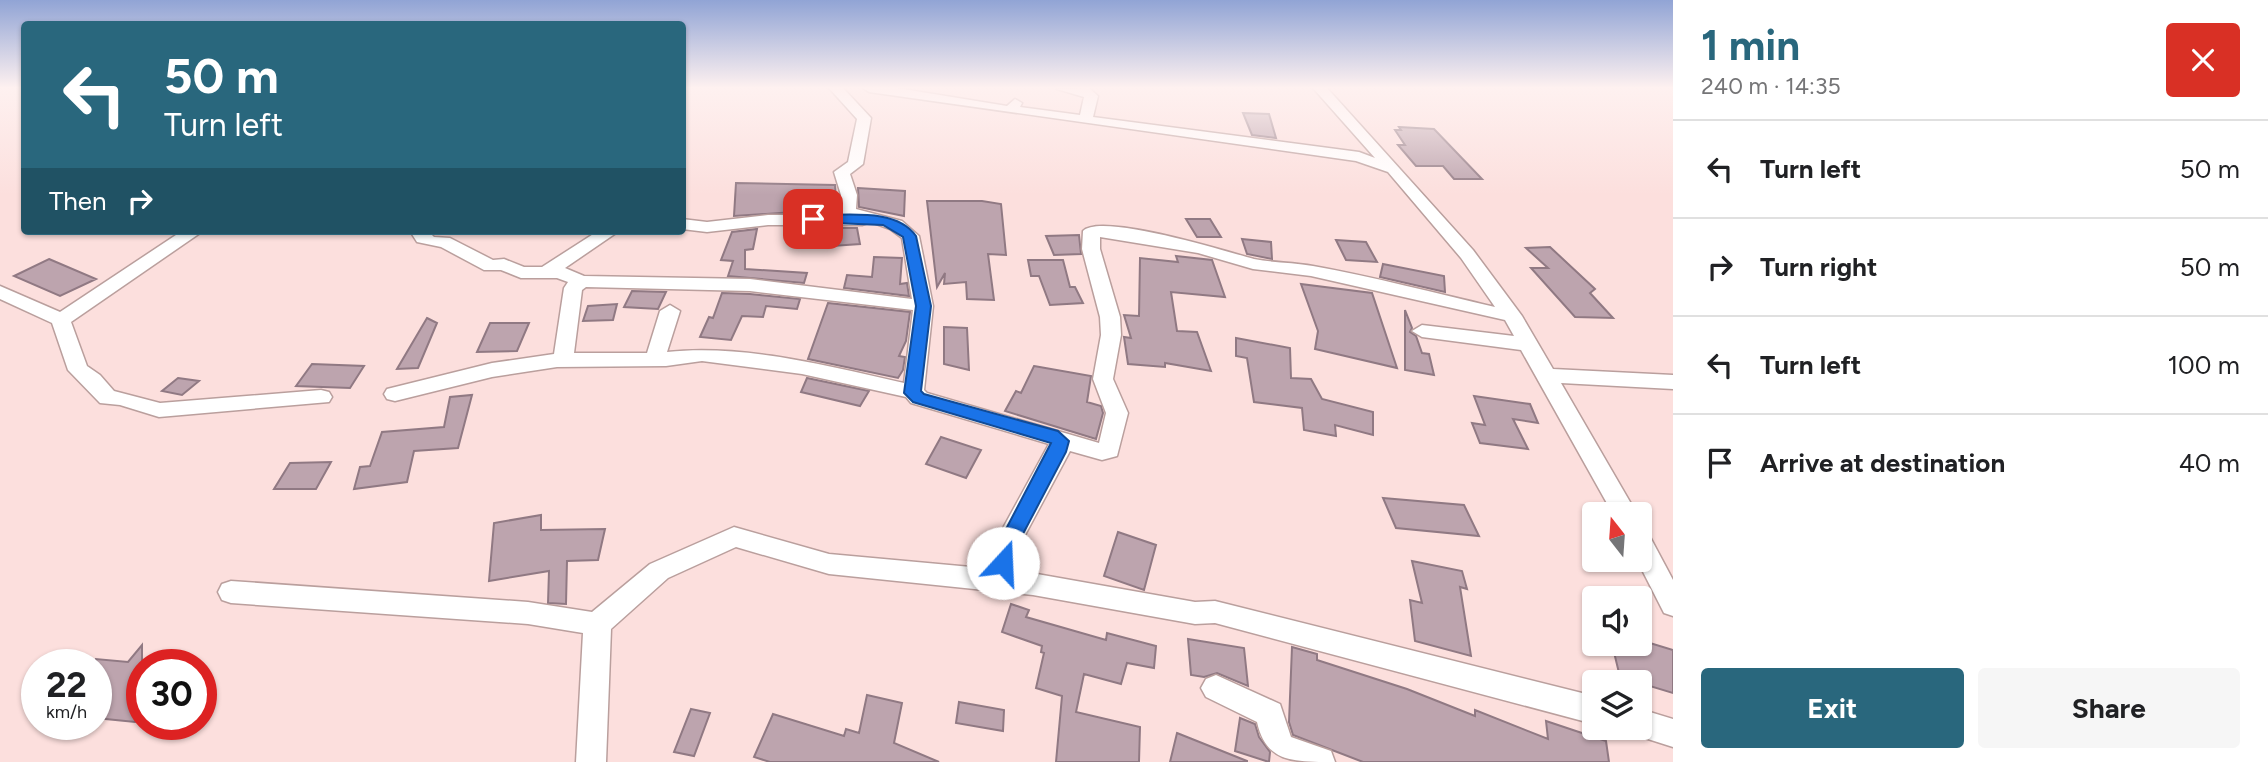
<!DOCTYPE html>
<meta charset="utf-8">
<style>
:root{--surface:#fff;--page:#f6f6f6;--text:#202124;--muted:#757577;--line:#e0e0e0;--accent:#29677d}
body{margin:0;font-family:Figtree,sans-serif;background:var(--page);color:var(--text);height:100vh;display:flex;flex-direction:column;font-size:26px;white-space:nowrap}
*{box-sizing:border-box;margin:0}
p{font-size:23px;color:var(--muted)}
.icon{flex:none;width:38px;height:38px;fill:none;stroke:currentColor;stroke-width:2;stroke-linecap:round;stroke-linejoin:round}
.map{position:relative;flex:1;overflow:hidden}
.sheet{display:flex;flex-direction:column;background:var(--surface);width:595px}
.sheet>*{flex:none}
.guide{position:absolute;left:21px;top:21px;width:665px;height:214px;border-radius:7px;box-shadow:0 2px 5px #0004;background:#29677d;color:#fff;overflow:hidden}
.needle{width:46px;rotate:343deg}
.tools{position:absolute;left:1582px;top:502px;display:grid;gap:14px}
.tools a{display:grid;place-items:center;width:70px;height:70px;border-radius:7px;background:var(--surface);box-shadow:0 2px 5px #0004;font-size:35px}
.speed{position:absolute;left:21px;top:649px;display:flex;gap:14px;font-size:35px;font-weight:700;text-align:center}
.speed>*{display:grid;place-content:center;width:91px;height:91px;border-radius:50%;background:var(--surface);box-shadow:0 2px 5px #0004;line-height:1}
.speed small{font-size:18px;font-weight:400}
.speed .limit{border:10px solid #d22;background:#fff;color:#111}
.pin{position:absolute;display:grid;place-items:center;width:60px;height:60px;color:#fff;margin:-30px;border-radius:14px;box-shadow:0 4px 10px #0006}
.me{position:absolute;width:77px;margin:-38px;rotate:20deg;stroke-linejoin:round;filter:drop-shadow(0 0 5px #0008)}
.turn{display:flex;align-items:center;gap:24px;height:147px;padding:0 28px;font-size:32px}
.turn .icon{width:91px;height:91px;stroke-width:2.5}
.turn b{display:block;font-size:49px;line-height:60px}
.then{display:flex;align-items:center;height:66px;padding:0 28px;background:#0003;gap:14px;font-size:26px}
.round{display:grid;place-items:center;flex:none;width:74px;height:74px;border-radius:7px;background:var(--page)}
.overview{display:flex;align-items:center;justify-content:space-between;height:119px;padding:0 28px}
h1{font-size:42px;font-weight:700;line-height:52px;color:var(--accent)}
.button{display:flex;gap:14px;margin-top:auto;padding:14px 28px}
.button a{flex:1;height:80px;border-radius:7px;background:var(--accent);color:#fff;font-size:28px;font-weight:700;line-height:80px;text-align:center}
.button a+a{background:var(--page);color:var(--text)}
ul{padding:0;list-style:none}
li{display:flex;align-items:center;gap:21px;height:98px;padding:0 28px;border-top:2px solid var(--line)}
li div{flex:1}
li b{display:block;font-size:26px}
li em{font-style:normal}
main{display:flex;flex:1;min-height:0}
.map>svg:first-child{display:block}
.building{fill:#bda4ae;stroke:#907983;stroke-width:2}
.lines{fill:none;stroke-linecap:round;stroke-linejoin:round}
.street-casing{stroke:#ba9f9d;stroke-width:3}
.street{fill:#fff;fill-rule:evenodd}
.route{fill:#1a73e8;stroke:#114b97;stroke-width:2}
</style>
<main>
<div class="map">
<svg width="1673" height="762" viewBox="0 0 1673 762">
<rect width="100%" height="100%" fill="#fcdfdd"/>
<!-- building -->
<path class="building" d="M1243,113L1269,114L1276,138L1252,135Z
M1399,127L1434,129L1482,179H1454L1443,166H1416L1398,145H1405L1395,130H1401Z
M736,183L835,185L837,212H827L826,209L794,208V212L734,216Z
M858,188L905,191L904,216L859,207Z
M927,201H982L1001,204L1006,255L988,254L994,300L967,299L966,282L944,284L945,273L937,287Z
M1186,219H1210L1221,237H1197Z
M829,228H857L860,244L832,246Z
M757,229L753,249L745,250V269L807,273L804,283L728,276L733,261L721,260L732,232Z
M1079,235L1081,254L1054,255L1046,236Z
M1242,239L1271,242L1272,259L1247,254Z
M1336,240L1366,242L1377,262L1346,260Z
M1550,247L1595,289L1590,293L1613,318L1575,317L1531,268H1548L1526,248Z
M1176,256L1212,260L1225,297L1171,292L1177,331L1197,332L1211,371L1165,363V367L1128,364L1124,337L1131,338L1124,315L1139,316L1140,258L1178,262Z
M874,257L902,258L900,284L907,283L909,296L844,288L847,275L872,277Z
M49,259L96,279L60,296L14,276Z
M1028,260H1063L1070,287H1075L1083,303L1050,305L1039,276H1031Z
M1383,264L1444,276L1445,292L1380,277Z
M1301,284L1372,293L1397,368L1315,349L1318,331Z
M632,291L666,292L658,309L624,307Z
M722,293L750,294L800,299L797,309L766,306L763,317L742,316L731,340L700,337L709,317L713,318Z
M828,303L910,312L906,341L899,356L905,357L903,370L898,378L808,359Z
M617,304L613,320L583,321L588,306Z
M1405,310L1412,328L1410,332L1416,336L1422,353L1429,354L1434,375L1405,370Z
M427,318L437,323L418,368L397,369Z
M490,323H529L517,351L477,352Z
M944,327L967,328L969,370L944,364Z
M1236,338L1290,348L1291,378L1311,379L1322,399L1373,412V435L1335,425L1336,436L1304,430L1302,408L1254,402L1247,358L1236,356Z
M312,364L364,366L350,388L296,386Z
M1034,366L1091,376L1087,402L1101,406L1103,413L1096,439L1005,411L1016,391L1021,393Z
M178,378L199,381L182,395L162,391Z
M807,378L869,391L860,406L801,392Z
M472,395L458,448L414,451L407,482L354,489L360,467L370,466L382,432L444,427L450,397Z
M1474,396L1530,404L1538,423L1513,419L1528,449L1480,443L1472,423L1485,425Z
M941,437L981,450L966,478L926,464Z
M331,462L316,489H274L290,463Z
M1383,498L1464,505L1479,536L1396,528Z
M541,515V530L605,529L598,560L567,561L566,604L548,603L549,571L489,581L494,523Z
M1118,532L1156,545L1144,590L1104,576Z
M1412,561L1462,571L1467,589L1460,587L1471,656L1415,641L1410,600L1422,603Z
M1011,604L1029,610L1026,617L1106,640L1107,633L1156,646L1154,668L1127,663L1121,684L1084,674L1076,712L1140,727L1139,762H1056L1062,696L1036,688L1044,653L1041,652L1042,646L1002,632Z
M1188,639L1244,648L1248,686L1217,673L1204,677L1191,675Z
M1640,640L1673,650V693L1620,677L1612,644H1640Z
M142,645V713L135,722L96,718V659L128,662Z
M1292,647L1317,654V660L1407,689L1475,716V710L1548,739L1546,721L1606,741L1609,762H1363L1293,735L1289,722Z
M867,695L902,703L894,743L939,762H770L754,757L773,714L844,736L846,729L859,733Z
M959,702L1004,710L1003,731L956,723Z
M691,709L710,713L694,756L674,752Z
M1240,718L1255,724L1259,737L1270,752L1269,762L1235,751Z
M1177,733L1247,761V762H1170Z"/>
<g class="lines">
<!-- street casing -->
<g class="street-casing">
<path id="street" d="M829,88H843L871,118L863,164L850,174L857,195L856,209L902,221L919,236L933,306L924,390L927,393L1099,443L1106,413L1093,379L1101,335L1100,317L1082,249L1083,231C1100,212 1228,252 1254,259C1273,263 1293,262 1313,266C1374,277 1435,293 1495,307L1461,258L1388,172L1356,161L869,92L863,88H897L1007,106L1015,99L1022,103L1020,107L1080,115L1084,97L1057,89L1089,88L1098,96L1093,117L1359,152L1375,158L1313,88H1327L1473,250L1522,316L1553,369L1673,375V389L1561,383L1637,514H1613L1521,350L1422,337L1412,331L1422,325L1514,336L1505,320L1311,276L1253,269L1198,253L1100,237V249L1120,317L1121,335L1113,379L1128,413L1117,456L1102,460L1070,451L1017,550L1016,560L1037,574L1195,602L1215,601L1594,696V724L1215,623L1195,624L1033,595L829,574L736,547L668,578L611,629L606,762H576L583,633L528,624L231,603L222,600L218,592L222,584L231,581L528,602L592,612L650,564L734,527L829,554L993,569L990,563L991,550L1049,444L911,403L906,397L802,374L702,361L666,366L557,367L492,377L395,401L387,399L384,394L387,389L492,363L554,354L564,288L568,282L557,278H521L501,270H484L441,247L417,242L410,231H428L434,237L450,238L493,260L504,259L524,267H542L598,231H619L565,268L584,276L750,279L912,299L902,238L890,229L871,222L862,225H768L707,232L682,229V219L707,222L768,215H840L841,195L834,172L848,162L857,119ZM586,287L750,291L913,310L904,383C827,366 746,344 667,352L680,311L670,305L660,311L647,353H574L582,290Z
M182,231H203L71,322L87,366L100,375L114,391L160,403L321,390L329,392L332,397L329,402L159,417L120,405L100,403L68,370L52,323L0,299V286L60,312Z
M1640,532L1649,535L1673,580V616L1664,613L1637,560H1640Z
M1216,675L1280,704L1291,737L1331,751L1335,762C1291,762 1266,762 1257,722L1206,697L1201,688L1206,679Z
M1640,709L1673,719V747L1629,733L1627,728H1640Z"/>
</g>
<!-- street -->
<use href="#street" class="street"/>
</g>
<!-- sky -->
<linearGradient id="sky" x2="0" y2="1"><stop stop-color="#91a4d5"/><stop offset="0.45" stop-color="#fef1f0"/><stop offset="1" stop-color="#fef1f0" stop-opacity="0"/></linearGradient>
<rect width="1673" height="195" fill="url(#sky)"/>
<!-- route -->
<path class="route" d="M813,215C845,216 896,207 916,236L931,306L921,391L924,394L1058,431L1069,441L1066,452L1014,551L1010,568H996L995,550L1051,443L913,402L904,393L916,306L903,237L883,225L809,222V216Z"/>
</svg>
<div class="tools">
<a><svg class="needle" viewBox="-14 -14 28 28"><path d="M0-13l5 13h-10z" fill="#e53935"/><path d="M0 13l5-13h-10z" fill="#757577"/></svg></a>
<a><svg class="icon" aria-label="sound" viewBox="0 0 24 24"><path d="M4 9h4l5-4v14l-5-4H4zM17 9q2 3 0 6"/></svg></a>
<a><svg class="icon" aria-label="layers" viewBox="0 0 24 24"><path d="M12 4l9 5-9 5-9-5zM3 14l9 5 9-5"/></svg></a>
</div>
<div class="speed"><div>22<small>km/h</small></div><div class="limit">30</div></div>
<div class="pin" style="left:813px;top:219px;background:#d93025"><svg class="icon" aria-label="arrive" viewBox="0 0 24 24"><path d="M6 21V4h12l-3 4 3 4H6"/></svg></div>
<svg class="me" style="left:1003px;top:563px" viewBox="-20 -20 40 40"><circle r="19" fill="#fff"/><path d="M0-13L10 11 0 6-10 11z" fill="#1a73e8"/></svg>
<div class="guide">
<div class="turn"><svg class="icon" aria-label="left" viewBox="0 0 24 24"><path d="M17 20v-9H6M10 6l-5 5 5 5"/></svg><div><b>50 m</b>Turn left</div></div>
<div class="then">Then<svg class="icon" aria-label="right" viewBox="0 0 24 24"><path d="M7 20v-9h11M14 6l5 5-5 5"/></svg></div>
</div>
</div>
<section class="sheet">
<div class="overview"><div><h1>1 min</h1><p>240 m · 14:35</p></div><a class="round" style="background:#d93025;color:#fff"><svg class="icon" aria-label="close" viewBox="0 0 24 24"><path d="M6 6l12 12M18 6L6 18"/></svg></a></div>
<ul>
<li><svg class="icon" aria-label="left" viewBox="0 0 24 24"><path d="M17 20v-9H6M10 6l-5 5 5 5"/></svg><div><b>Turn left</b></div><em>50 m</em></li>
<li><svg class="icon" aria-label="right" viewBox="0 0 24 24"><path d="M7 20v-9h11M14 6l5 5-5 5"/></svg><div><b>Turn right</b></div><em>50 m</em></li>
<li><svg class="icon" aria-label="left" viewBox="0 0 24 24"><path d="M17 20v-9H6M10 6l-5 5 5 5"/></svg><div><b>Turn left</b></div><em>100 m</em></li>
<li><svg class="icon" aria-label="arrive" viewBox="0 0 24 24"><path d="M6 21V4h12l-3 4 3 4H6"/></svg><div><b>Arrive at destination</b></div><em>40 m</em></li>
</ul>
<div class="button"><a>Exit</a><a>Share</a></div>
</section>
</main>
